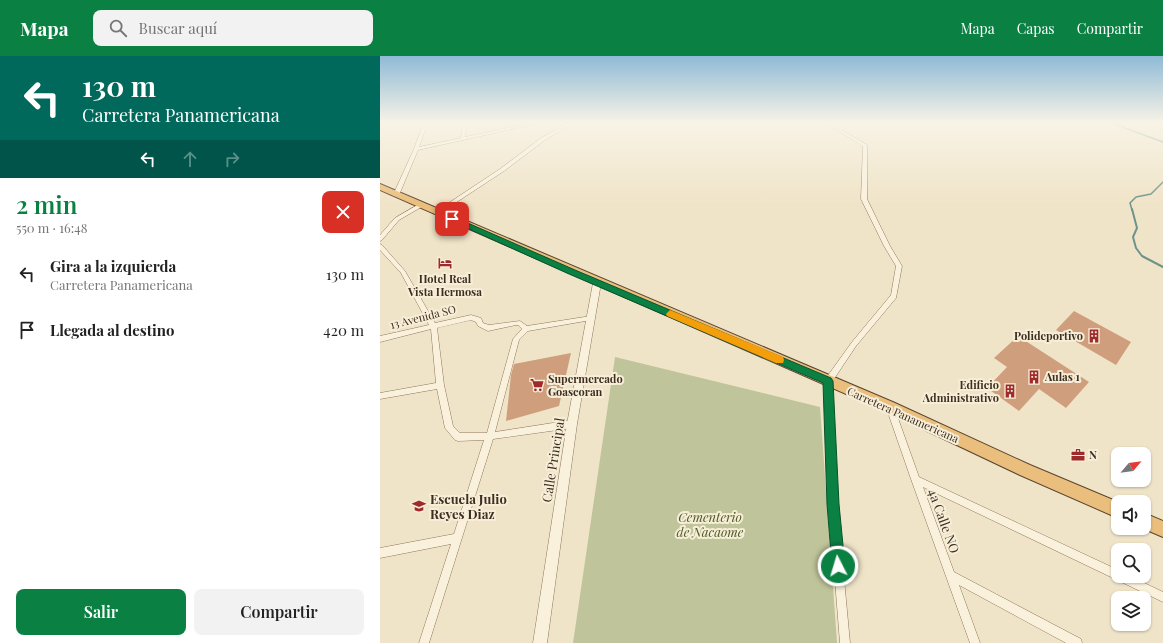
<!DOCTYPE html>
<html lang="es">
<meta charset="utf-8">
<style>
:root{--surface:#fff;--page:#f2f2f2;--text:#222;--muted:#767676;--accent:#0b8043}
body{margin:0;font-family:"Playfair Display",serif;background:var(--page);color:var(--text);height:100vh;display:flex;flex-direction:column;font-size:15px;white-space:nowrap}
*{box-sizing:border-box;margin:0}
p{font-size:13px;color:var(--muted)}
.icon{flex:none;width:22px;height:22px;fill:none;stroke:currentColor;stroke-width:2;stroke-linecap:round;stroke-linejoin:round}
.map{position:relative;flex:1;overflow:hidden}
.drawer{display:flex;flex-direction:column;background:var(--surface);width:380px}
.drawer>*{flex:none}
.hud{background:#00695c;color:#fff;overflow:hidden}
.needle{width:26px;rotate:61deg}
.fabs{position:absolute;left:731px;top:391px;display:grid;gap:8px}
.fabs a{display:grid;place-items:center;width:40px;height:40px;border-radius:8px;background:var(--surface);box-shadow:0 1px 3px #0004;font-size:20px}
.pin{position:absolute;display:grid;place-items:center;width:34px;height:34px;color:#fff;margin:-17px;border-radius:8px;box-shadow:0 2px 6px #0006}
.me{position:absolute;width:44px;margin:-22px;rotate:355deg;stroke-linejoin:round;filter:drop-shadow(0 0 3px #0008)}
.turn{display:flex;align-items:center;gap:14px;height:84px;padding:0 16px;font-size:18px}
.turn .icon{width:52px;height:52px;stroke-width:2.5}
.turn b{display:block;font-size:28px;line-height:34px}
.lanes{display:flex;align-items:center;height:38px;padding:0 16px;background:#0003;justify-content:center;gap:20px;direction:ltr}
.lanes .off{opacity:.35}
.round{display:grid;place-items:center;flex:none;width:42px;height:42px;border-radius:8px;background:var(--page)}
.headline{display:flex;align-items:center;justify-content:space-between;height:68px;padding:0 16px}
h1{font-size:24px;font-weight:600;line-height:30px;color:var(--accent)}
.primary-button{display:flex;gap:8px;margin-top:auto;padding:8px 16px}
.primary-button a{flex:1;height:46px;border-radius:8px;background:var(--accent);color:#fff;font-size:16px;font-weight:600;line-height:46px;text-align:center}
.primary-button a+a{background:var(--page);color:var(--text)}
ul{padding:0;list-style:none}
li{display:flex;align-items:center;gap:12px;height:56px;padding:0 16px}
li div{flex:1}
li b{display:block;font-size:15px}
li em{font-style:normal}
header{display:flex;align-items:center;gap:24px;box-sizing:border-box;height:56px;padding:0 20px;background:var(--accent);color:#fff}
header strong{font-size:19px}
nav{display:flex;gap:22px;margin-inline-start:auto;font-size:14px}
.search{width:280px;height:36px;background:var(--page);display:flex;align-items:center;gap:10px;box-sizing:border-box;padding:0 14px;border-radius:8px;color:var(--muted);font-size:15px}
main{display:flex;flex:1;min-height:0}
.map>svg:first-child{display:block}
.cemetery{fill:#bfc49a}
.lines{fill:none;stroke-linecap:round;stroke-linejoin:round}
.stream-far1{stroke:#6f938a;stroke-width:1.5}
.stream{stroke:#6f938a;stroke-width:2}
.building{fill:#cf9f7d}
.minor-casing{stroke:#8d765c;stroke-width:1}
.tertiary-casing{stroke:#8d765c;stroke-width:1}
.trunk-casing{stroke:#5b4430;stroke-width:2}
.minor{fill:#faf1dc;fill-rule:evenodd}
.tertiary{fill:#faf1dc;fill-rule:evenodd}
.trunk{fill:#eabe7c;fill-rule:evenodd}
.route{fill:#0b8043;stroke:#07532c}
.slow{fill:#f59e0b}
.labels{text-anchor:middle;stroke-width:4;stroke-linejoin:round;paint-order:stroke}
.poi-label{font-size:11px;font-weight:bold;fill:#3d2e20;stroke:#f7eed8;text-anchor:start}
.street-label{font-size:11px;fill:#3d2e20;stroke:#f7eed8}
.near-street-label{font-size:13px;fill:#3d2e20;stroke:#f7eed8}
.near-poi-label{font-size:13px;font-weight:bold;fill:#3d2e20;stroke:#f7eed8;text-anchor:start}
.near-park-label{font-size:13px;font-style:italic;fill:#4d5a26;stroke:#f7eed8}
</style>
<header>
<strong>Mapa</strong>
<div class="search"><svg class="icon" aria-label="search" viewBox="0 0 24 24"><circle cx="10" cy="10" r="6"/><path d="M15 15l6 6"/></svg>Buscar aquí</div>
<nav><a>Mapa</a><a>Capas</a><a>Compartir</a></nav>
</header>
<main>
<section class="drawer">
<div class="hud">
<div class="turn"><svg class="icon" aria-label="left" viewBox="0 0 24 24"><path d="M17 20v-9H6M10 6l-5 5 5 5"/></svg><div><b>130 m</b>Carretera Panamericana</div></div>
<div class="lanes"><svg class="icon" aria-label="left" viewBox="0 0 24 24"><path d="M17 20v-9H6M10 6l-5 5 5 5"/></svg><svg class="icon off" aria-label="ahead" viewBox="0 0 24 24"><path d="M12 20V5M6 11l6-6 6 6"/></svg><svg class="icon off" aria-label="right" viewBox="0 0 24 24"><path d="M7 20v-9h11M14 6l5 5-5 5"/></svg></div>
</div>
<div class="headline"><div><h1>2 min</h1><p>550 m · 16:48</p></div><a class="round" style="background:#d93025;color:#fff"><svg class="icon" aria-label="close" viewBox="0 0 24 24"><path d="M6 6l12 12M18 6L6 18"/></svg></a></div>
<ul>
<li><svg class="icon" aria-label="left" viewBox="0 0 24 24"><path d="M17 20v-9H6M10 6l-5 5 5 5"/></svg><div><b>Gira a la izquierda</b><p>Carretera Panamericana</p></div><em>130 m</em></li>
<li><svg class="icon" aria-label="arrive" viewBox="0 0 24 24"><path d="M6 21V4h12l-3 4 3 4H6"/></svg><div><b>Llegada al destino</b></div><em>420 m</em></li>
</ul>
<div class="primary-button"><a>Salir</a><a>Compartir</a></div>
</section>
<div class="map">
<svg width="783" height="587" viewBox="0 0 783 587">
<rect width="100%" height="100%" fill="#f0e4c8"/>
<!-- cemetery -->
<path class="cemetery" d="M235,301L440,351L457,587H193Z"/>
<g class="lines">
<!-- stream-far1 -->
<path class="stream-far1" d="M729,66L783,86
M752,154L750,147L756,141L771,138L783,126"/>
<!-- stream -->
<path class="stream" d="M752,153L757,172L753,181L756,192L762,200L783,211"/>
</g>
<!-- building -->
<path class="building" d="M694,255L751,286L736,309L676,274Z
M638,280L709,326L686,352L659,333L639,355L607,332L627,311L614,302Z
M191,297L179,350L126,365L131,319L134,308Z"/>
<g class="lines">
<!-- minor casing -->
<g class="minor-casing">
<path id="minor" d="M44,66H48L39,91L81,82L83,66H87L85,81L156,66H163L38,94L19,139L14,140L13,139L34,93Z
M190,66H194L165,84L124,115L60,157H56L55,156L120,113L161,82Z
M444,66H448L487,89V143L510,190L522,210L516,242L476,290L452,326L457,448L470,587H460L449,448L444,325L472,286L511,239L516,210L504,190L481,143L483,90Z
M41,147L43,148V150L19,164L2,184L0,185V179L15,162Z
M0,188L2,189L25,215L55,267L91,259L101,262L103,267L109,269L140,265L147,270L211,260L214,262L211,264L148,275L139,284L115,376L192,364L195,365L196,368L195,371L192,372L113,383L49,587H39L71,488L0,502V492L74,478L104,384L78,385L75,384L65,372L57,333L0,343V337L56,327L51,273L0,286V280L49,269L21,217L0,194ZM91,264L96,266L98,270L108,275L136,269H138L142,273L133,283L107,377H80L73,370L64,329L57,272Z
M510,348L513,349L514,351L539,421L738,514V520H750L783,536V546L543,431L574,516L701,583L702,587H686L579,529L600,587H590L531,423L506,351L507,349Z"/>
</g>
<!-- tertiary casing -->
<g class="tertiary-casing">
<path id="tertiary" d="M217,224L221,227L197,368L167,587H153L187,368L213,227Z"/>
</g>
<!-- trunk casing -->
<g class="trunk-casing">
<path id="trunk" d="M0,128L515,347L650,409L738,446V462L640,419L505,355L0,134Z
M764,457L783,465V481L762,472H764Z"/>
</g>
<!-- minor -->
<use href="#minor" class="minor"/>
<!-- tertiary -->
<use href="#tertiary" class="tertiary"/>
<!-- trunk -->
<use href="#trunk" class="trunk"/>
</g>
<!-- sky -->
<linearGradient id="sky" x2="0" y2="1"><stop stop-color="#8fbad6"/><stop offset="0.45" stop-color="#f8f3e6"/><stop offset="1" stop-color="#f8f3e6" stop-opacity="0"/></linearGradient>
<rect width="783" height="148" fill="url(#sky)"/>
<!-- route -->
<path class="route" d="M69,161H74L195,214L451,322L453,325L459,448L465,510L463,514L458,516L454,514L452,510L447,448L443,327L189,218L69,164Z"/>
<!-- slow -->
<path class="slow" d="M290,254L403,301L404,304L403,307H396L287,260L286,258Z"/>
<!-- icons -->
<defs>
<g id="hotel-bare" transform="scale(1.08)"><path d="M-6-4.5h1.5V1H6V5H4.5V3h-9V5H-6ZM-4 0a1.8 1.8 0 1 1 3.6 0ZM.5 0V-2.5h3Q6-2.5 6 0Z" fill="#9e2a2b" stroke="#f7eed8" stroke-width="2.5" paint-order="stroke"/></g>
<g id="building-bare" transform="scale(1.08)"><path d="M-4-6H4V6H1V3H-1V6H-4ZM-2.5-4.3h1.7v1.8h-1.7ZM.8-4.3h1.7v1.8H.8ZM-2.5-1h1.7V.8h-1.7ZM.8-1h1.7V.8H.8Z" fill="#9e2a2b" stroke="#f7eed8" stroke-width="2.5" paint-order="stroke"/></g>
<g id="supermarket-bare" transform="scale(1.08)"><path d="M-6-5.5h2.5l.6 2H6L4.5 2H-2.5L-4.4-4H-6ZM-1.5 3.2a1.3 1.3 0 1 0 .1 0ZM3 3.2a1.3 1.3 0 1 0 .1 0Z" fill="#9e2a2b" stroke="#f7eed8" stroke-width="2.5" paint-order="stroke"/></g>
<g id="office-bare" transform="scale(1.08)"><path d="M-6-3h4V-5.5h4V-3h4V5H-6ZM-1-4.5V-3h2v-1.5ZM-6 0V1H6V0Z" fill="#9e2a2b" stroke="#f7eed8" stroke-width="2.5" paint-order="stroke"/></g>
<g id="school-bare" transform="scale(1.08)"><path d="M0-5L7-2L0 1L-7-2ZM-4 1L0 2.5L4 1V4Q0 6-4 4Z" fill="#9e2a2b" stroke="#f7eed8" stroke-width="2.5" paint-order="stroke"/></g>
</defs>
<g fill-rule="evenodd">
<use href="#hotel-bare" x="65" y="207"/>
<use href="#building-bare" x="714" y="280"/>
<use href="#building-bare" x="654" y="321"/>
<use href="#supermarket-bare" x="157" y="329"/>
<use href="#building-bare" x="630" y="335"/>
<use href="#office-bare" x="698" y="399"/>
<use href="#school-bare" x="39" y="450"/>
</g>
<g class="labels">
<!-- poi labels -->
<g class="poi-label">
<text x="65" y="227" text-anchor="middle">Hotel Real<tspan x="65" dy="13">Vista Hermosa</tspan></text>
<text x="703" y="284" text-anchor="end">Polideportivo</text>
<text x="665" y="325">Aulas 1</text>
<text x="168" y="327">Supermercado<tspan x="168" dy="13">Goascoran</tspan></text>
<text x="619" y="333" text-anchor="end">Edificio<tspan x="619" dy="13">Administrativo</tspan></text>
<text x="709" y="403">N</text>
</g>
<!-- street labels -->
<g class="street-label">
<text transform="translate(43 261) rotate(-14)" y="4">13 Avenida SO</text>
<text transform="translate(523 359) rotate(24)" y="4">Carretera Panamericana</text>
</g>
<!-- near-street labels -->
<g class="near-street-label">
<text transform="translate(173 404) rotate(-81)" y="5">Calle Principal</text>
<text transform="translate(564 465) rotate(70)" y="5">4a Calle NO</text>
</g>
<!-- near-poi labels -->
<g class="near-poi-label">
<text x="50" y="448">Escuela Julio<tspan x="50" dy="15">Reyes Diaz</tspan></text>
</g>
<!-- near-park labels -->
<g class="near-park-label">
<text x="330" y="466">Cementerio<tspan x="330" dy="15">de Nacaome</tspan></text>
</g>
</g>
</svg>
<div class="fabs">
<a><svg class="needle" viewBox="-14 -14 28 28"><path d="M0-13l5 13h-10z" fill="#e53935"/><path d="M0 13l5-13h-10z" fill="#767676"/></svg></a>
<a><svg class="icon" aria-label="sound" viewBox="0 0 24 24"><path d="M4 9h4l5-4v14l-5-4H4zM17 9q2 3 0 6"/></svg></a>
<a><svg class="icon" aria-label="search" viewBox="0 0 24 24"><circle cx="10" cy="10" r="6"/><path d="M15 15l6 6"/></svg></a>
<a><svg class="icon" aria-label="layers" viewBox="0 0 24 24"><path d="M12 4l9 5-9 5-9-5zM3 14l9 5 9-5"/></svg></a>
</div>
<div class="pin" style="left:72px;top:163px;background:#d93025"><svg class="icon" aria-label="arrive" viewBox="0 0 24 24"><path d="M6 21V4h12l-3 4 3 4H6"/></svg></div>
<svg class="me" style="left:458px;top:510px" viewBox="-20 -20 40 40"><circle r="17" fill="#0b8043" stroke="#fff" stroke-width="3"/><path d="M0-11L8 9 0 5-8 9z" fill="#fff"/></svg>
</div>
</main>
